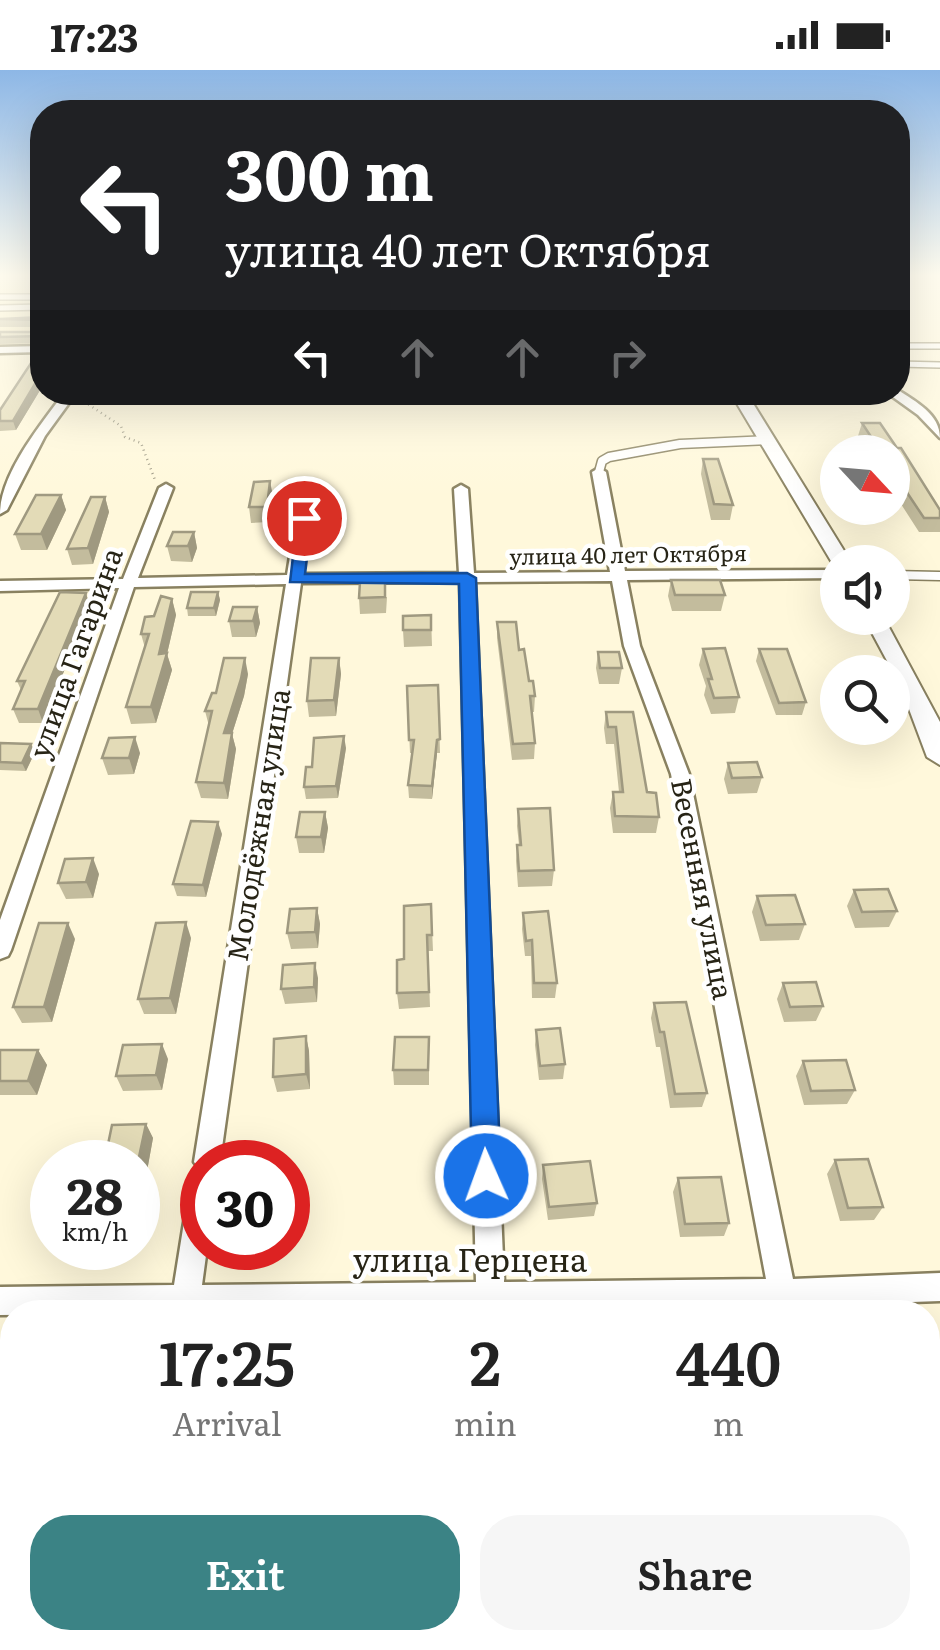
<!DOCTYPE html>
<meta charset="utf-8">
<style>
:root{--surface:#fff;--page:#f6f6f6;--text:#222;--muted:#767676;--accent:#3b8385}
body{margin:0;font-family:Literata,serif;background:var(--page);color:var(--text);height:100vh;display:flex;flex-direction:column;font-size:38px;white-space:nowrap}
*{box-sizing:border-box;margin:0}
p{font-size:32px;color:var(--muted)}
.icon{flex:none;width:55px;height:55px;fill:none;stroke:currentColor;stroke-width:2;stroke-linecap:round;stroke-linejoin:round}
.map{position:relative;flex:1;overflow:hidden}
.drawer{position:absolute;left:0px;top:1230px;width:940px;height:350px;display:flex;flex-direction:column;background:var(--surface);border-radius:40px 40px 0 0;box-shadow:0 10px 40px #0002}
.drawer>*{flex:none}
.top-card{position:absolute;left:30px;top:30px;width:880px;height:305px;border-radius:40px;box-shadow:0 10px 40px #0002;background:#202124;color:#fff;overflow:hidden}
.needle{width:65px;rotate:116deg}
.buttons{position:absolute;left:820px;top:365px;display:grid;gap:20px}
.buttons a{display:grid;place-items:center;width:90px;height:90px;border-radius:50%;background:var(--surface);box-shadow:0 10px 40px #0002;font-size:50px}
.speed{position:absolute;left:30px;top:1070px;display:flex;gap:20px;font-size:50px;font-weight:700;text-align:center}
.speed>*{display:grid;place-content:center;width:130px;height:130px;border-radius:50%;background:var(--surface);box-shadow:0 10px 40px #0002;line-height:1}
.speed small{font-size:25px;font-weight:400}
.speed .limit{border:15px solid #d22;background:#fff;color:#111}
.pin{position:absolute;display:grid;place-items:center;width:85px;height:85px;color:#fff;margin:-42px;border:5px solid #fff;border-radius:50%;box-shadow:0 2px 10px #0007}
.me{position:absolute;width:110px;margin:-55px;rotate:358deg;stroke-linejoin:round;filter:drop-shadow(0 0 8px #0008)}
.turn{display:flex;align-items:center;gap:35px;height:210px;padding:0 30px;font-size:45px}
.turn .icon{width:130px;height:130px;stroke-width:2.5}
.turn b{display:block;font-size:70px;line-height:85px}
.lanes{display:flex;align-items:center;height:95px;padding:0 30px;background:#0003;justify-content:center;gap:50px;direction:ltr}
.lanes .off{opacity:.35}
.eta{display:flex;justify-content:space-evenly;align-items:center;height:170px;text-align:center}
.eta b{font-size:60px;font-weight:600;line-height:70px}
.primary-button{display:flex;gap:20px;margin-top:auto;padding:20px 30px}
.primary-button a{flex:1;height:115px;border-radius:40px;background:var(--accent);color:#fff;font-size:40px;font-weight:600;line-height:115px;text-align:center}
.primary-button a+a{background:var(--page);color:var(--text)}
.status{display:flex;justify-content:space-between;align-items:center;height:70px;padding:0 50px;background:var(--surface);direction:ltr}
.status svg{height:28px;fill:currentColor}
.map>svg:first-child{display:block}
.built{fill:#faf1c4}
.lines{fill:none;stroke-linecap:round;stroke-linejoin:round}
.service-far1-casing{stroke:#898160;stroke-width:8}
.service-casing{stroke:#898160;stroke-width:11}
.minor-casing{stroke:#898160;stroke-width:5}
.secondary-casing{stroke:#898160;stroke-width:4}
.path{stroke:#97927d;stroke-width:2.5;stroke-dasharray:1 4;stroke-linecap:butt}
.service-far1{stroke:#fff;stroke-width:5}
.service{stroke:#fff;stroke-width:8}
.minor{fill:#fff;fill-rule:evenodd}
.secondary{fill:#fff;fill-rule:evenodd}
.wall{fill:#c3bc9d}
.shaded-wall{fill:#9f9980}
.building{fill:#e3dbb7;stroke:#9f9980;stroke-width:2.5}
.route{fill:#1a73e8;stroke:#114b97;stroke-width:2.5}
.labels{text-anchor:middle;stroke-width:9;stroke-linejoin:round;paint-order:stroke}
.far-street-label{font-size:22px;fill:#272416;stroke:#fff}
.street-label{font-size:28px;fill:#272416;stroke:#fff}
.near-street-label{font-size:32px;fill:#272416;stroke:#fff}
</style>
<div class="status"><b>17:23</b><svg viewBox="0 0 49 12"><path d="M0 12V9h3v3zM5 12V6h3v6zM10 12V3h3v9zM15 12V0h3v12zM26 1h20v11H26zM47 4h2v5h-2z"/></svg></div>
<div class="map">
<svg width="940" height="1580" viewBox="0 0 940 1580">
<rect width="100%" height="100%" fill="#fff8db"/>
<!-- built -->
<path class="built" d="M0,210H42V274L0,275Z"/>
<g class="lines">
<!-- service-far1 casing -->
<g class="service-far1-casing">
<path id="service-far1" d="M0,227H42
M0,238L42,237
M898,276H940
M898,294L940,295"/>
</g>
<!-- service casing -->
<g class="service-casing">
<path id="service" d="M599,402L602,391L609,387L680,374L767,370
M892,505L940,506"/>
</g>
<!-- minor casing -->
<g class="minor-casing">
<path id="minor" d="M42,276V282L0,283V277Z
M898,320C916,332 940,344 940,368L918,345L886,322Z
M65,322H77L45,366L7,440L0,444C0,404 41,354 65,322Z
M599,398L606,402L625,501L838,500V508L627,510L640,576L689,704L793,1209L940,1203V1231L799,1236L800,1242H772L771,1237L505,1240V1242H477V1240L0,1245V1217L174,1215L189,1121L193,1112L202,1109V1178H207L202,1215L476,1212L460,512L301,513L220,1092H202V1102L194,1092L286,514L134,517L11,880L8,886L0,889V850L119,518L0,521V511L123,509L159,418L166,414L173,418L138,508L287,505L301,417L308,413L315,417L302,504L459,503L454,419L461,415L468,419L474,503L610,502L592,402ZM612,511L624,576L671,704L766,1209L504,1212L475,512Z
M116,1568H150L148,1580H114Z
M488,1568H522L523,1580H489Z
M842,1568H876L879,1580H845Z"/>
</g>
<!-- secondary casing -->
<g class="secondary-casing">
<path id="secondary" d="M730,322H746L851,492L834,496Z
M864,548H884L940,652V695L927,687L900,615Z"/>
</g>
<!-- path -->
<path class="path" d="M80,329L121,356L125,367L141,373L155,410"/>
<!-- service-far1 -->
<use href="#service-far1" class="service-far1"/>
<!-- service -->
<use href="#service" class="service"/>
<!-- minor -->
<use href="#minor" class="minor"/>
<!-- secondary -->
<use href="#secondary" class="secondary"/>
</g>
<!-- wall -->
<path class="wall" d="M42,247V257H0V249Z
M42,260V273L0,274V262H40Z
M42,283V317L16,360L0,361V340Z
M862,353H880L897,378H901L940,440V462H919L892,420V382H869L858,366Z
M703,389L733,435L730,450H711L701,404Z
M61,425L66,440L47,480H21L15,464Z
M273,426L269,452L251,453L249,437Z
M105,427L109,442L93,494L72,495L67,479Z
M194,462L197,478L192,492L171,491L167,476Z
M671,510L725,525L721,541H672L668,526Z
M218,522L220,530L216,546H188L187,538Z
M86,523L90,537L43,653H19L13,639L21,620L17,611Z
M387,527L386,543L360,544L359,528Z
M172,529L176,545L167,584L172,600L156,653L131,654L126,637L145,578L141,564L154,546Z
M257,537L260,553L256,567H232L229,551Z
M431,545L432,576L404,577L403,560Z
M497,552L519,580L535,626L534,642H531L535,673L534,689L512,690L497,568Z
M703,579L739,627L735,643L711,644L704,625L706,616L699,595Z
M759,579L806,632L802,645H776L756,591Z
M598,582L622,598L619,614H599L596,598Z
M339,588L341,604L336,646L309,647L307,631Z
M248,604L244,626L232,664L236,679L228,729L201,728L196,712L209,656L205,641L216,623Z
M438,615L440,683H437L432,729L409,728L408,715L412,683H410L407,616Z
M606,642H633L647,722L659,747L656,763H613L610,738L613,722H619L614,674H606L604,658Z
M0,673L35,682L26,701L0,700Z
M346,678L338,728L306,729L304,717L312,697Z
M140,683L134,704L108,705L102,688Z
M728,693L762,707L757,723L728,724L724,709Z
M518,739L554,800L552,816L518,817L516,791L517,775H519L517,756Z
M325,742L328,758L324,783H299L296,767Z
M222,764L206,827L177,826L173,814Z
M99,804L93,828L66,829L58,813Z
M854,820L897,841L889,857L855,858L847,836Z
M757,826L805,854L799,870L760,871L752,842Z
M431,834L433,881H428L430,937L399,939L397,923L404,889Z
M317,838L320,854L318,878L291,879L287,863Z
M523,843L557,913L555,928H532L531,886H525L522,859Z
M191,868L176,944H144L138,929Z
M75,869L52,952L22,953L13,937Z
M318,908L317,932L285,934L281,919Z
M783,913L823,936L816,951L784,952L777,929Z
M654,933L707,1023L702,1037L670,1038L660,977H656L651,948Z
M536,960L565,994L563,1009L539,1010L535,975Z
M306,966L309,981L310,1019L277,1022L273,1007Z
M429,967V1015H394L393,1000Z
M0,980H38L47,995L37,1025H0Z
M168,989L162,1020L123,1021L116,1006Z
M803,991L855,1020L847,1034L804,1035L796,1006Z
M146,1054L153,1068L147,1101H138V1092H107L105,1089Z
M835,1090L883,1137L874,1150L840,1151L827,1104Z
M543,1095L597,1133L594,1146L548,1150L542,1109Z
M678,1108L729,1153L724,1166L680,1167L673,1122Z
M743,1568H800L802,1580H745Z"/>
<!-- shaded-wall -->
<path class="shaded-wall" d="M42,302V317L16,360L13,351Z
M270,411L273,426L269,452L267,437Z
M61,425L66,440L47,480L41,464Z
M105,427L109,442L93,494L88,478Z
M194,462L197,478L192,492L188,476Z
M218,522L220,530L216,546L214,538Z
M86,523L90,537L43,653L38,639Z
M172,529L176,545L167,584L172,600L156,653L151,637L159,584Z
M257,537L260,553L256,567L253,551Z
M245,588L248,604L244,626L232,664L236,679L228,729L224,713V663Z
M339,588L341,604L336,646L334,630Z
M344,666L346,678L338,728L336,716Z
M135,667L140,683L134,704L129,688Z
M437,670V683L432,729V716Z
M31,674L35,682L26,701L22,693Z
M325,742L328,758L324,783L321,767Z
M218,752L222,764L206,827L203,815Z
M93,788L99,804L93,828L86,812Z
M317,838L320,854L318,878L315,862Z
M186,852L191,868L176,944L170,928Z
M68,853L75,869L52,952L44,937Z
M315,893L318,908L317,932L314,917Z
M306,966L309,981L310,1019L306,1004Z
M162,974L168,989L162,1020L156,1005Z
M38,980L47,995L37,1025L28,1011Z
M146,1054L153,1068L147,1101L139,1087Z
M138,1126L144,1137L138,1165Z"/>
<!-- building -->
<path class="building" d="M42,247V252L41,250L0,249Z
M42,260V266L0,267V262H40Z
M42,283V302L13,351H0V340L37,284Z
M862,353H880L897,378H901L940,440V448H924L892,400V382H881Z
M703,389H718L733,435L714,434Z
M270,411L267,437H249L254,412Z
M36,425H61L41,464H15Z
M91,427H105L88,478L67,479Z
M173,462H194L188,476H167Z
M671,510H720L725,525H675Z
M385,511V527L359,528L360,512Z
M60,522L86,523L38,639H13L25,611H17Z
M191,522H218L214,538H187Z
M161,526L172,529L159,584L167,583L151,637H126L149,564H141L145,547L154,546Z
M233,537H257L253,551H229Z
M431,545V560H403V546Z
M497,552H516L519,580L524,579L529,611H533L535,626H530L535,673L513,674Z
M725,578L739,627L714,628L708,609H712L703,579Z
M759,579H787L806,632L779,633Z
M598,582H619L622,598H600Z
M224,588H245L241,609L224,663H232L224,713L196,712L212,641H205L212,623H216Z
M311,588H339L334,630L307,631Z
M438,615L440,669L437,670L432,716L408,715L414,670H409L407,616Z
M606,642H633L647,722L656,723L659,747L615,746L613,722H623L616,657H608Z
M344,666L336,716L304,717L306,697H312L314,668Z
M135,667L129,688H102L109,668Z
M0,673L31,674L22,693L0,692Z
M757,692L762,707L732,708L728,693Z
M550,738L554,800L519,801L517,775H521L518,739Z
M300,742H325L321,767H296Z
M191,751L218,752L203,815L173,814Z
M93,788L86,812L58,813L65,789Z
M888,819L897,841L862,842L854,820Z
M795,825L805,854L766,855L757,826Z
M431,834L432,865H427L429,922L397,923V890L404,889V836Z
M317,838L315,862L287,863L290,839Z
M548,841L557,913H534L532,870L526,871L523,843Z
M186,852L170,928L138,929L156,853Z
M39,853H68L44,937H13Z
M315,893L314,917L281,919L283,895Z
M816,912L823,936L790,937L783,913Z
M686,932L707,1023L675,1024L664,962H660L654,933Z
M560,958L565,994L540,996L536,960Z
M306,966V1004L273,1007L274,969Z
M395,967H429L428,1000H393Z
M162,974L156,1005L116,1006L123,975Z
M0,980H38L28,1011H0Z
M846,990L855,1020L811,1021L803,991Z
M146,1054L139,1087L105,1089L112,1055Z
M868,1089L883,1137L848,1138L835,1090Z
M590,1091L597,1133L549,1137L543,1095Z
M721,1107L729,1153L685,1154L678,1108Z
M752,1568H800L802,1580H754Z"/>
<!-- sky -->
<linearGradient id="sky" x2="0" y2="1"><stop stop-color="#8db7e6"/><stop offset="0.48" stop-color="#fffcef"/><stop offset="1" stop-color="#fffcef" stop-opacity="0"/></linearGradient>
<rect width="940" height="427" fill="url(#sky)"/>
<!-- route -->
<path class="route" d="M298,444L312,448L305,504L467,503L476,508L501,1106L497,1116L486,1120L476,1116L472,1106L459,514L290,512Z"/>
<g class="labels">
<!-- far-street labels -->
<g class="far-street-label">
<text transform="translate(628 485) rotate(-1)" y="8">улица 40 лет Октября</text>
</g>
<!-- street labels -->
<g class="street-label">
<text transform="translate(76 583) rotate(-70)" y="10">улица Гагарина</text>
<text transform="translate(259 755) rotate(-81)" y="10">Молодёжная улица</text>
<text transform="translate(702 819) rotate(79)" y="10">Весенняя улица</text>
</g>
<!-- near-street labels -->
<g class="near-street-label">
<text x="470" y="1202">улица Герцена</text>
</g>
</g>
</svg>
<div class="buttons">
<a><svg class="needle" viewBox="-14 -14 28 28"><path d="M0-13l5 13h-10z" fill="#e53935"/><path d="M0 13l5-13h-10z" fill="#767676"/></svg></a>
<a><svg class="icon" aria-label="sound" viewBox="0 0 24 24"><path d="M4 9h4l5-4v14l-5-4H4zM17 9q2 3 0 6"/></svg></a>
<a><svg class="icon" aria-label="search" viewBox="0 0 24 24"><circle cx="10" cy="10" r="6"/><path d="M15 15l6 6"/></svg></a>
</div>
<div class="speed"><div>28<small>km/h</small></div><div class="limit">30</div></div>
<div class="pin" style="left:304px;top:448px;background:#d93025"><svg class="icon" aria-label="arrive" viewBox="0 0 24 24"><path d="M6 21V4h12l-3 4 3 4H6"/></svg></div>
<svg class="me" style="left:486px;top:1106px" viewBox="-20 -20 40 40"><circle r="17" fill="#1a73e8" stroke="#fff" stroke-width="3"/><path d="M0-11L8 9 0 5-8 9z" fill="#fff"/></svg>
<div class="top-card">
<div class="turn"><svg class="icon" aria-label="left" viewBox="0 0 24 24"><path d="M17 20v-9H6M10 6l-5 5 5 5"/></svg><div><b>300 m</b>улица 40 лет Октября</div></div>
<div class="lanes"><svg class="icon" aria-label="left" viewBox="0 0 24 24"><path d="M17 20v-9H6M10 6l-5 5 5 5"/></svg><svg class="icon off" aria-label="ahead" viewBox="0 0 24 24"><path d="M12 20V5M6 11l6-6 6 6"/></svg><svg class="icon off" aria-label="ahead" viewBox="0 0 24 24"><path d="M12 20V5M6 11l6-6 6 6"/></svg><svg class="icon off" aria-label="right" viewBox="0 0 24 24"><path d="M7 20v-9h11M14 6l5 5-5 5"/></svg></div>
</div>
<section class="drawer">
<div class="eta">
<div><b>17:25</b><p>Arrival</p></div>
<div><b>2</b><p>min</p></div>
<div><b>440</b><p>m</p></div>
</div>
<div class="primary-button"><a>Exit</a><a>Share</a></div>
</section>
</div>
